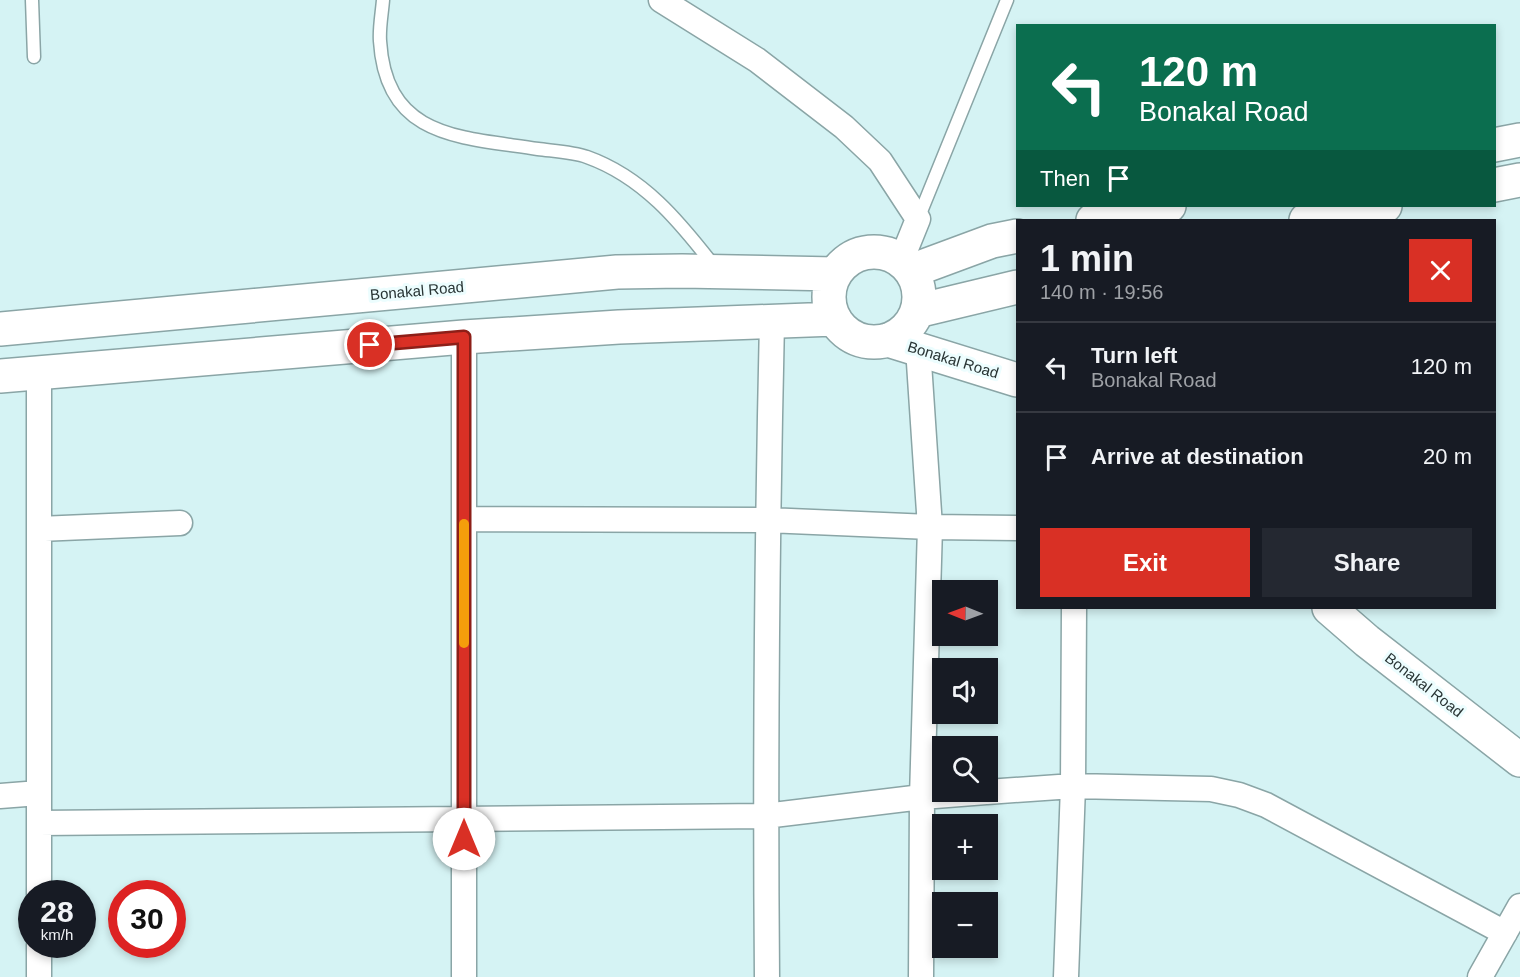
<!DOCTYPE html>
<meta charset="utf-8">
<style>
:root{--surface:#171b24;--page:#242831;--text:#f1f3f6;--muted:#9ea1a6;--line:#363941;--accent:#d93025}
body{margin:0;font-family:Arial,sans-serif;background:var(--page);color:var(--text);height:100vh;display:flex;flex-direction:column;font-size:22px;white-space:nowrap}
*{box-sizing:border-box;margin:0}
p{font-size:20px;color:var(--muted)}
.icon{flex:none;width:33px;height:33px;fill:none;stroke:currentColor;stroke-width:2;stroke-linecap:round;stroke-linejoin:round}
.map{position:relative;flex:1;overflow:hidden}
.side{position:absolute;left:1016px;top:219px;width:480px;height:390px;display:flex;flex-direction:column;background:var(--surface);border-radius:0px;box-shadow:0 3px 9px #0003}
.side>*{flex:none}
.hud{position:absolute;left:1016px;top:24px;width:480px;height:183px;border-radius:0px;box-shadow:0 3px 9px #0003;background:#0b6e4f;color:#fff;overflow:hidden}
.needle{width:39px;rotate:271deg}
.fabs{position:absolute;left:932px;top:580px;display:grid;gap:12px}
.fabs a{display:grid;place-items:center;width:66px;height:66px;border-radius:0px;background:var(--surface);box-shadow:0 3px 9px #0003;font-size:30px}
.speed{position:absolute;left:18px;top:880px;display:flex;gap:12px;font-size:30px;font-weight:700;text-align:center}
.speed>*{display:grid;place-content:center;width:78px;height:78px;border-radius:50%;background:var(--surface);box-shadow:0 3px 9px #0003;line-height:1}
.speed small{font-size:15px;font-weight:400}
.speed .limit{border:9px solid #d22;background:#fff;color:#111}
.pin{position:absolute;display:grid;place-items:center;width:51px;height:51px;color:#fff;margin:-26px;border:3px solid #fff;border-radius:50%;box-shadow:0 2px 6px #0007}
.me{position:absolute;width:66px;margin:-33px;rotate:0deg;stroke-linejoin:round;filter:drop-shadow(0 0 4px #0008)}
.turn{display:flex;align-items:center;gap:21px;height:126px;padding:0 24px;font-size:27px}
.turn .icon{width:78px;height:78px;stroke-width:2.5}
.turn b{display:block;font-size:42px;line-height:51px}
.then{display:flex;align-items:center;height:57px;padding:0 24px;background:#0003;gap:12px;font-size:22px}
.round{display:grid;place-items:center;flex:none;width:63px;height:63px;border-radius:0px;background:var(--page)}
.summary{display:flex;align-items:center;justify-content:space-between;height:102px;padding:0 24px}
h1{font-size:36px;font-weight:700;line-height:45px}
.action{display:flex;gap:12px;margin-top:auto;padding:12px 24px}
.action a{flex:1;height:69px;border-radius:0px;background:var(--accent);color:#fff;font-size:24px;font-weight:700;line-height:69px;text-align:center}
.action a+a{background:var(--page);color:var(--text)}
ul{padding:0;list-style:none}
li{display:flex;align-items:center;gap:18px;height:90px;padding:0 24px;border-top:2px solid var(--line)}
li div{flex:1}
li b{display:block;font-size:22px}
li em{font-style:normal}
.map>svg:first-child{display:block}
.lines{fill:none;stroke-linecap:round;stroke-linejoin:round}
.lane-casing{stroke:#8aa5a6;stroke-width:15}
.street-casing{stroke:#8aa5a6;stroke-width:27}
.secondary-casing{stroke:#8aa5a6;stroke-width:36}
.lane{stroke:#fff;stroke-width:12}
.street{stroke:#fff;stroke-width:24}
.secondary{stroke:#fff;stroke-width:33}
.route-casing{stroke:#8d1f18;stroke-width:15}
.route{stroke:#d93025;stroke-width:10}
.slow{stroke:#f59e0b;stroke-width:10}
.labels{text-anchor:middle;stroke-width:6;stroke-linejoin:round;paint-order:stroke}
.street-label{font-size:15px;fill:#283434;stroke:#ecfdfe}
</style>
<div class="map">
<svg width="1520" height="977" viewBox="0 0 1520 977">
<rect width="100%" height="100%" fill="#d5f3f4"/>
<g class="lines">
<!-- lane casing -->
<g class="lane-casing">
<path id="lane" d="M32,0L34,57
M383,0C382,13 379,28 380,41C386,139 461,137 538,149C553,151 573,152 587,157C643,177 679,221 714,266
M918,219L1007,0"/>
</g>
<!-- street casing -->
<g class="street-casing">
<path id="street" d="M661,0L757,60L844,127L880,161L918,219L901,261
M918,348L930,527L922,797L921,977
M464,519L767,520L930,527L1017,528
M39,529L180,523
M987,792L1073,786L1211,789L1239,795L1266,805L1505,933
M0,796L39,793
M39,823L765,816L922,797L986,792
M39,894V372
M39,977V945
M464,977V337
M767,977C765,758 767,539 772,321
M1066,977L1073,786L1074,608
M1480,977L1520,906"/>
</g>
<!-- secondary casing -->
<g class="secondary-casing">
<path id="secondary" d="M1494,145L1520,140
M1494,185L1520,180
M1093,220L1169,206
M1306,220L1385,206
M829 297a45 45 0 1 1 90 0a45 45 0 1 1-90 0Z
M911,271L992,241L1017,236
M917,311L1017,287
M0,329L617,272L682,271L835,274
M888,340L1017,380
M0,376L464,337L619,327L835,319
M1329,608L1367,641L1520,760"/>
</g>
<!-- lane -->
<use href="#lane" class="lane"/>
<!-- street -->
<use href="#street" class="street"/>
<!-- secondary -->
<use href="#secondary" class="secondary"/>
</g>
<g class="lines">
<!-- route casing -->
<g class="route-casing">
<path id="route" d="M370,345L464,337V839"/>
</g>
<!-- route -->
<use href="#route" class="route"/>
<!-- slow -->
<path class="slow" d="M464,524V643"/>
</g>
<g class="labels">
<!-- street labels -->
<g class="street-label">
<text transform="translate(417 291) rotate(-5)" y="5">Bonakal Road</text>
<text transform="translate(953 360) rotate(17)" y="5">Bonakal Road</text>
<text transform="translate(1424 685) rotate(38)" y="5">Bonakal Road</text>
</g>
</g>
</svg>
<div class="fabs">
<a><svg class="needle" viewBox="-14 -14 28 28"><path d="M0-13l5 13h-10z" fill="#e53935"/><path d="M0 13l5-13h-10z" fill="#9ea1a6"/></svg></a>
<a><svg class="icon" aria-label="sound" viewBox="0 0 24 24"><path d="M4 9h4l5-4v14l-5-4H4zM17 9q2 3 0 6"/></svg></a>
<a><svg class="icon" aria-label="search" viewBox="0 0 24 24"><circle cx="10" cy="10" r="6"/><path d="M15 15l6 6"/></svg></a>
<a>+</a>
<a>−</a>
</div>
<div class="speed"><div>28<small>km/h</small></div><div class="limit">30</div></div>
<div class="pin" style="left:370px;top:345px;background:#d93025"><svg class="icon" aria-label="arrive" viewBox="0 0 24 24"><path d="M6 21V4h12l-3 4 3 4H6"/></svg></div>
<svg class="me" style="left:464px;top:839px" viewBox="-20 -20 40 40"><circle r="19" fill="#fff"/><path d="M0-13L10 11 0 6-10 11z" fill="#d93025"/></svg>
<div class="hud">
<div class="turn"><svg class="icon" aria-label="left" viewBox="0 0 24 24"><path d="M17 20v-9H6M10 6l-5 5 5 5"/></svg><div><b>120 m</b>Bonakal Road</div></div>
<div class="then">Then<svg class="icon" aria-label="arrive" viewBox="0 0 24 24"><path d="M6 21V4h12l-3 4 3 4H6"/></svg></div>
</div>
<section class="side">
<div class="summary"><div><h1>1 min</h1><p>140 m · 19:56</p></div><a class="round" style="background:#d93025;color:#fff"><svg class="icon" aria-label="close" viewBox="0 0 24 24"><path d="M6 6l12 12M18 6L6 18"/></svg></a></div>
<ul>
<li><svg class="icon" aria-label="left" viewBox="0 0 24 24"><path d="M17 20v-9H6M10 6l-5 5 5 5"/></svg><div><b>Turn left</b><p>Bonakal Road</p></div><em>120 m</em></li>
<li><svg class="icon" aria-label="arrive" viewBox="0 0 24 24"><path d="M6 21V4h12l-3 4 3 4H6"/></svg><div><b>Arrive at destination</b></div><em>20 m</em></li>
</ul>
<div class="action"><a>Exit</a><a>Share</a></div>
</section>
</div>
